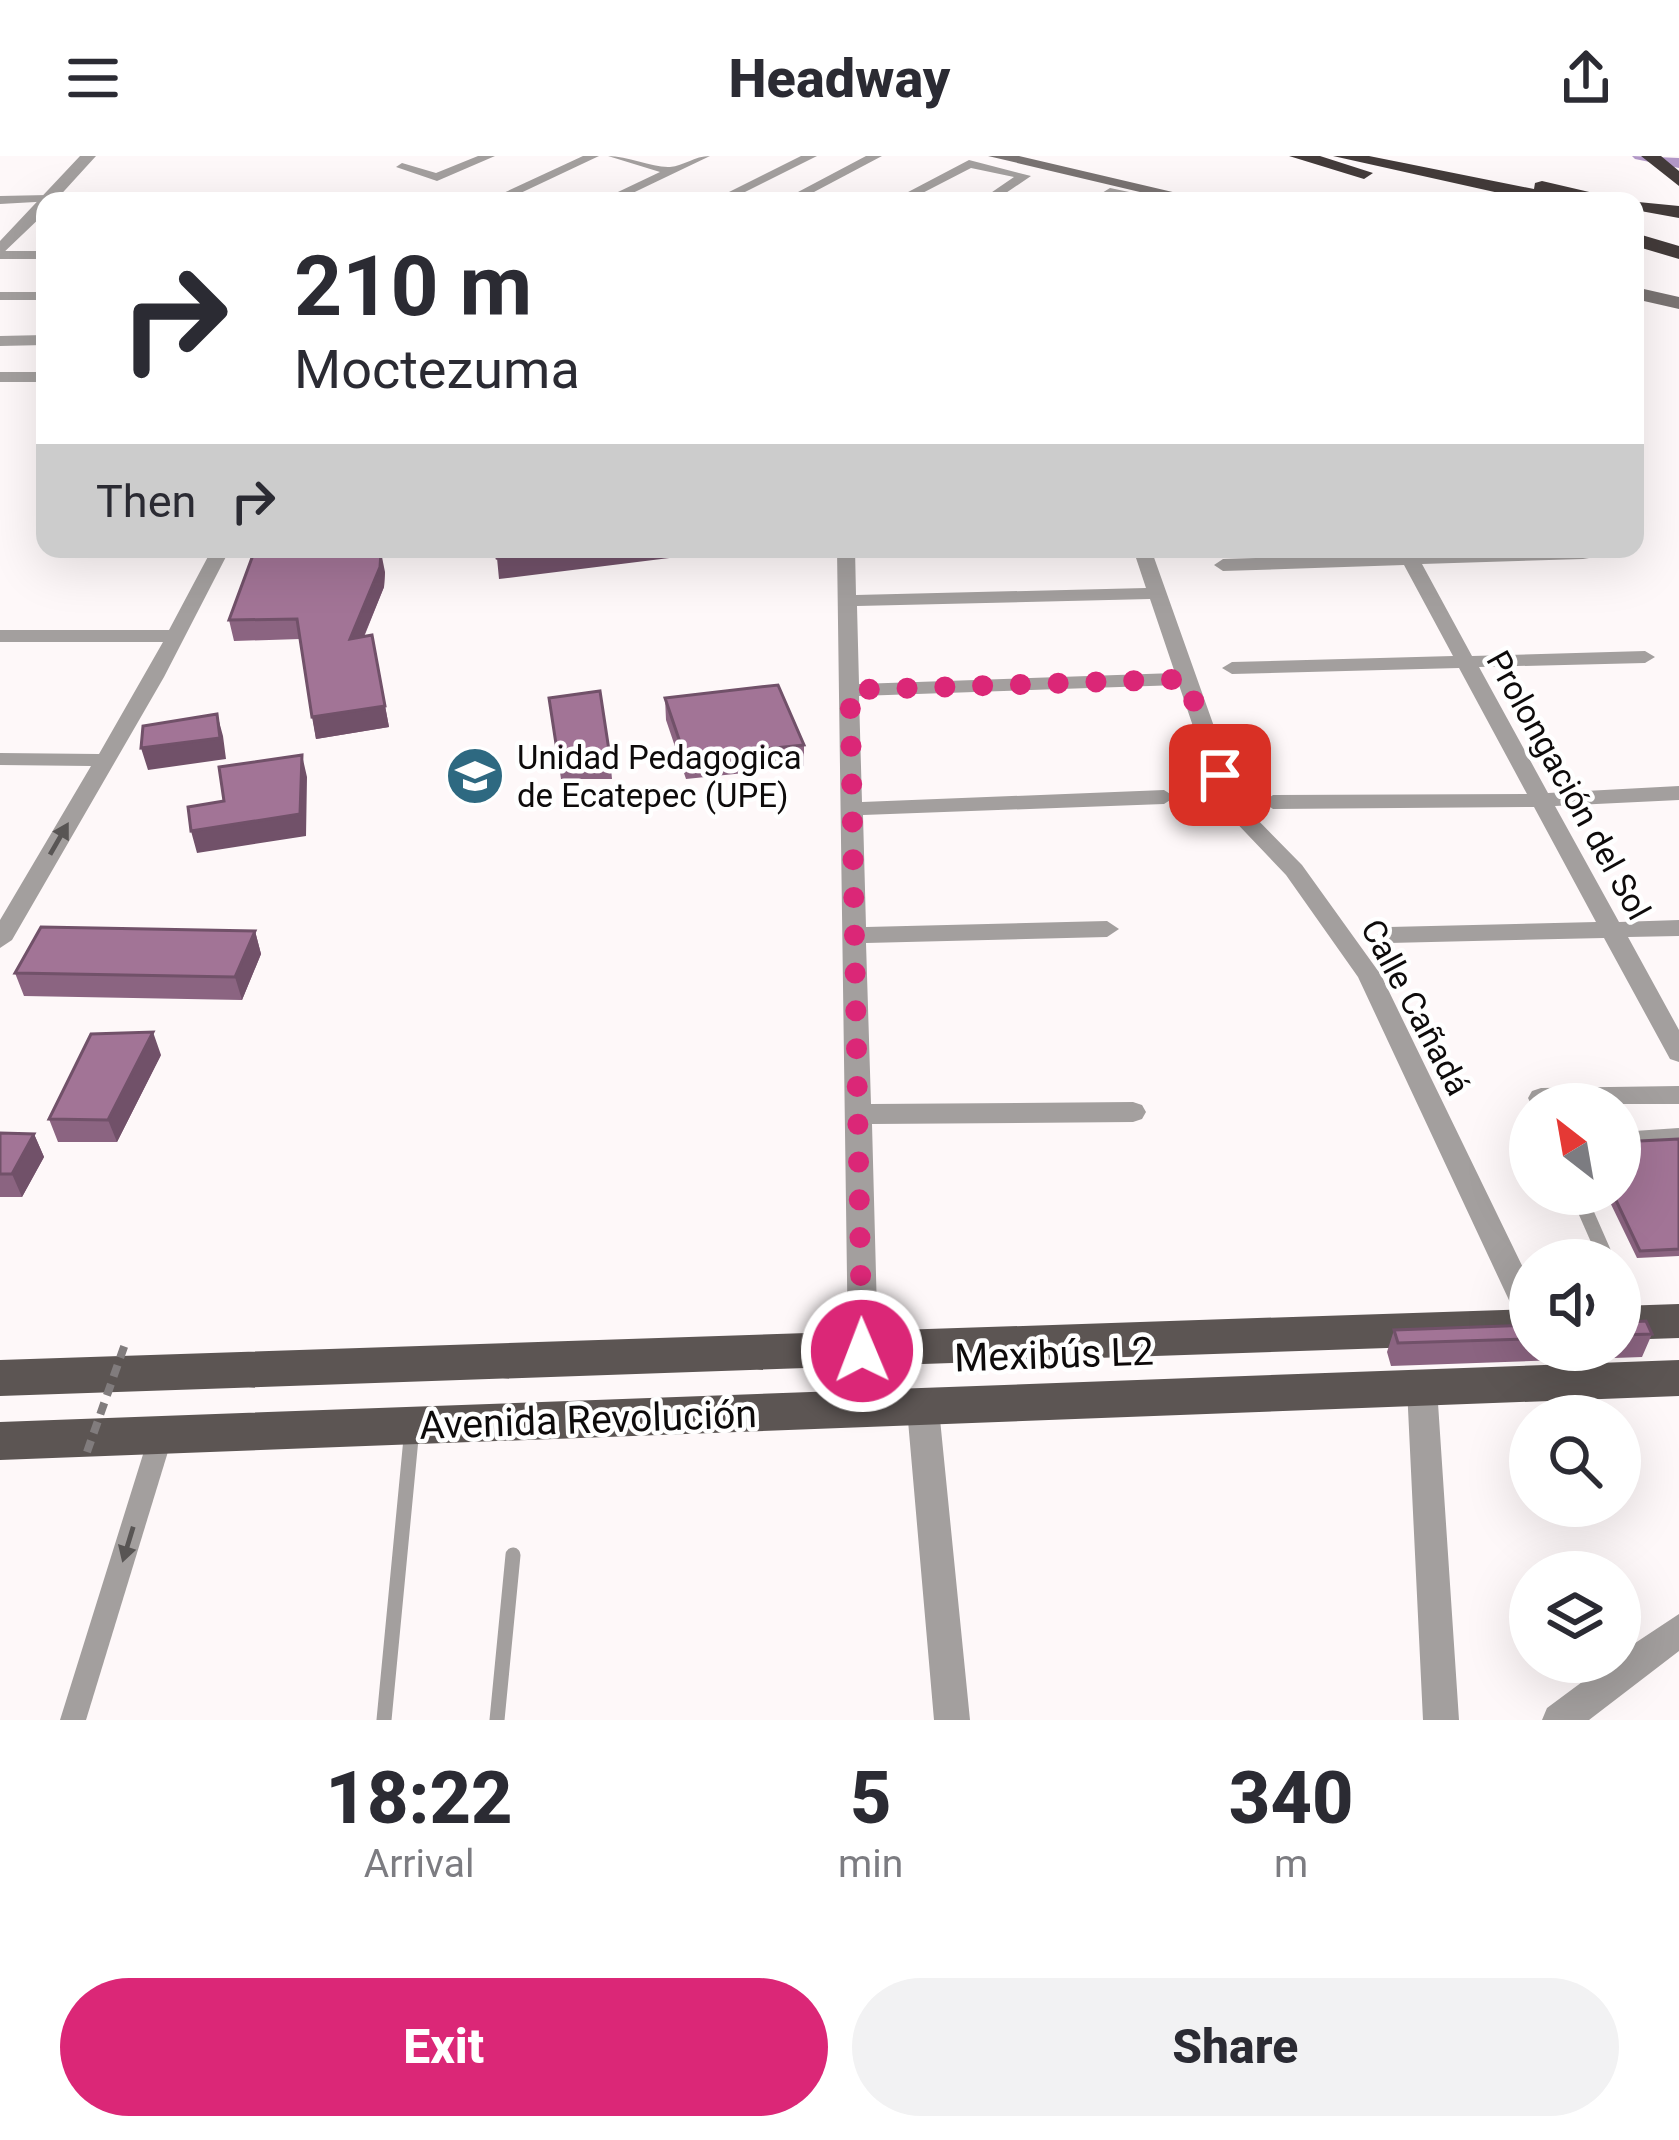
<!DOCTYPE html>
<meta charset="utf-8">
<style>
:root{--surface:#fff;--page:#f2f2f3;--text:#2b2b33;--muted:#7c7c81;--accent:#db2777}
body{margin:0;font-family:Roboto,sans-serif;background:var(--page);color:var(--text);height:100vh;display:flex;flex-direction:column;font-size:45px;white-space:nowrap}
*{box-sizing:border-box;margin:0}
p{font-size:39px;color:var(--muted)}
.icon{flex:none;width:66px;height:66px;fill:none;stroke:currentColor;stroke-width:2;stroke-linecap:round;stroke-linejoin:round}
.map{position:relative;height:1564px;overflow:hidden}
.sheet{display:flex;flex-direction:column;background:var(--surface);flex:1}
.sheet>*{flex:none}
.banner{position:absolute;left:36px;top:36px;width:1608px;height:366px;border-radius:24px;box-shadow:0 12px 48px #0002;background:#fff;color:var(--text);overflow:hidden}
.needle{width:78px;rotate:329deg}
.buttons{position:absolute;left:1509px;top:927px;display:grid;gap:24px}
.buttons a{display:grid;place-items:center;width:132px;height:132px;border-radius:50%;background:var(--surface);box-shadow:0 12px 48px #0002;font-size:60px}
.pin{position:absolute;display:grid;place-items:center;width:102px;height:102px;color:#fff;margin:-51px;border-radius:24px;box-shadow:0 6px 18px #0006}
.me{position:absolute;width:132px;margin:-66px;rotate:359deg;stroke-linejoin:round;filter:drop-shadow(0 0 9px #0008)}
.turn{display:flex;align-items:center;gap:42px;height:252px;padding:0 60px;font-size:54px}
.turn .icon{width:156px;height:156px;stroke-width:2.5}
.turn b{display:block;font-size:84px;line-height:102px}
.then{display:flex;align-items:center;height:114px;padding:0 60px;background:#0003;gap:24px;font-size:45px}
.eta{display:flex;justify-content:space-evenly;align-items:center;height:204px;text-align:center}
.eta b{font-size:72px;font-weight:800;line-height:84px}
.cta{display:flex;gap:24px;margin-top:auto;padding:24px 60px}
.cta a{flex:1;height:138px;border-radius:72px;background:var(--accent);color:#fff;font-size:48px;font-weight:800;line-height:138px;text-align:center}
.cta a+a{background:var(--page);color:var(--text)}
header{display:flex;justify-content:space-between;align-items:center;height:156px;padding:0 60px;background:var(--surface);font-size:54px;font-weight:800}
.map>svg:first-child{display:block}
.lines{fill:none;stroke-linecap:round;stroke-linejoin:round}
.canal{fill:#b197c6;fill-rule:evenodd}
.service-far1{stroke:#a39f9e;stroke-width:12}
.service{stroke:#a39f9e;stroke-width:15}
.pedestrian{fill:#a39f9e;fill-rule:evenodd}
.minor{fill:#a39f9e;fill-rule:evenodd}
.tertiary{fill:#a39f9e;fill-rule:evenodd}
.secondary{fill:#797372;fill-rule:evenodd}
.primary{fill:#5c5553;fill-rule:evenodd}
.motorway{fill:#433b3a;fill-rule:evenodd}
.path-bridge{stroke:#817c7d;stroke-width:8;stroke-dasharray:12 8;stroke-linecap:butt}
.wall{fill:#8b6481}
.shaded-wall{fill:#715169}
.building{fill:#a27496;stroke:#715169;stroke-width:3}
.oneway{fill:#585554}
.route{stroke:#db2777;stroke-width:21;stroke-dasharray:0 37.8}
.labels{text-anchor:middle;stroke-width:9;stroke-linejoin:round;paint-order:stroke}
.poi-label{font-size:33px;fill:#0e0b0b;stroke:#fff;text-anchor:start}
.street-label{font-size:33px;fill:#0e0b0b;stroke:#fff}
.near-street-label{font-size:39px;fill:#0e0b0b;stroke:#fff}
</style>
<header><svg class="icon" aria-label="menu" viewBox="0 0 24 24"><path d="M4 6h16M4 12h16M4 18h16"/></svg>Headway<svg class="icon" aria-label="share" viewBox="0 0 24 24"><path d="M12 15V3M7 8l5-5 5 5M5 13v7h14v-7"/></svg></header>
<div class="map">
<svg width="1679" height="1564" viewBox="0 0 1679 1564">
<rect width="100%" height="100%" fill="#fef8f9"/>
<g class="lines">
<!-- canal -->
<path class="canal" d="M1632,0L1679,2V12L1635,3Z"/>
<!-- service-far1 -->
<path class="service-far1" d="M1620,982L1679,978"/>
<!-- service -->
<path class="service" d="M1578,1038L1607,1104
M1620,1134L1632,1161
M384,1564L412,1272
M497,1564L513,1399"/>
<!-- pedestrian -->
<path class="pedestrian" d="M162,1266L170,1269L174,1276L86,1564H60L150,1276L154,1269Z"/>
<!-- minor -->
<path class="minor" d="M478,0H495L437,25L396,11L402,7L436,17Z
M583,0H599L510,42L499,39Z
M608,0C628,0 653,12 670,11C684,10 694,0 710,0L616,45H599L660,16Z
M801,0H817L727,45H711Z
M866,0H882L797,45H781Z
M969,4L1031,20L994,45H979L1014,21L971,12L907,45H891Z
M1110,32L1158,42L1159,45L1112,40L1104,45H1089Z
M48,39L53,45L0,48V40Z
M0,95H45V103H0Z
M0,136H45V144H0Z
M45,179V189L0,190V180Z
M0,216H45V226H0Z
M212,393H230L164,521L12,784L0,792V764L91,610L0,609V597L99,598L163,486H0V474H169Z
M837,393H855L856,439L1146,432L1133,393H1151L1238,638L1247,653L1302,709L1381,819L1530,1126V1169L1520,1165L1515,1157L1358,821L1286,719L1227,657L1216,638L1179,529L859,540L862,646L1164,634L1175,641L1164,648L863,659L866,771L1107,765L1119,773L1107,781L866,787L871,948L1133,946L1142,949L1146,956L1142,963L1133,966L872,968L878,1194L874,1203L863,1206L852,1203L848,1194ZM1150,443L1175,517L859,528L857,450Z
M1395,393H1413L1416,398L1589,394V402L1583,403L1422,408L1472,500L1645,495L1655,501L1645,507L1479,511L1548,637L1679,630V644L1555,650L1619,766L1679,764V780L1628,781L1679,874V906L1670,903L1604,782L1389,787L1377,779L1389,771L1596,766L1534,651L1273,653L1262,646L1273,639L1527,638L1459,512L1232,518L1222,512L1232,506L1453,500L1404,409L1223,415L1214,409L1223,403L1398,398Z
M1679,930V948H1531L1528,942L1532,935L1541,932Z
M1422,1219L1433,1223L1437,1232L1459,1564H1423L1407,1232L1411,1223Z
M923,1240L934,1244L939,1253L970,1564H934L907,1253L912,1244Z
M1679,1458V1495L1589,1564H1542L1547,1552L1609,1506H1620V1497Z"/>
<!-- tertiary -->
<path class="tertiary" d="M80,0H96L55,45H45V57L0,100V85Z"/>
<!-- secondary -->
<path class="secondary" d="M988,0H1019L1211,45H1178Z
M1635,131L1679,141V153L1635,143Z"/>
<!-- primary -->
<path class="primary" d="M1679,1148V1182L1620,1184V1150Z
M1530,1153V1187L0,1240V1204Z
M1679,1204V1240L0,1304V1266Z"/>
<!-- motorway -->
<path class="motorway" d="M1289,0H1320L1373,17L1364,23Z
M1333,0H1369L1534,33L1535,27L1542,25L1628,45L1679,50V62L1635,54V45H1535Z
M1641,0H1661L1679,15V30Z
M1635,77L1679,90V103L1635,90Z"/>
<!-- path-bridge -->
<path class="path-bridge" d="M87,1296L125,1188"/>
</g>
<!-- wall -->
<path class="wall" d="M385,416L384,431L364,481L372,479L389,571L316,583L300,483L234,485L229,464Z
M549,542L610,601L612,623H561Z
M665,542L804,589V611L686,623L666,564Z
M255,775L261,798L242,844L24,840L15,817Z
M161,899L117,986H58L49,963Z
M0,977L34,978L44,1001L22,1041H0Z
M1679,983V1100L1637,1102L1606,1038H1620Z
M1620,1160L1652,1178L1642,1201L1391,1210L1387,1196L1394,1174L1530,1169V1194H1620Z"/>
<!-- shaded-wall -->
<path class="shaded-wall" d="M575,393H742L499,423L497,402Z
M381,396L385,416L384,431L354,504L350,483Z
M385,550L389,571L316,583L312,561Z
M217,558L223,580L226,603L148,614L141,592Z
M302,599L307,621L306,680L197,697L191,675Z
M255,775L261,798L242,844L235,821Z
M153,876L161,899L117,986L108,964Z
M34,978L44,1001L22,1041L12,1018Z"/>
<!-- building -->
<path class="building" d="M494,393H575L497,402Z
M381,396L380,411L350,483L372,479L385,550L312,561L297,463L229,464L253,399Z
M778,529L804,589L685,601L665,542Z
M600,535L610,601H558L549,542Z
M217,558L220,582L141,592L143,570Z
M302,599L300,658L191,675L188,651L224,645L219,611Z
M41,771L255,775L235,821L15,817Z
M153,876L108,964L49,963L91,878Z
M0,977L34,978L12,1018H0Z
M1679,983V1093L1640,1095L1613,1038H1620V986Z
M1620,1160H1626L1631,1166L1646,1165L1652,1178L1620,1179Z
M1530,1169V1183L1398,1187L1394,1174Z"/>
<!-- one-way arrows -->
<defs><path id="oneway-solid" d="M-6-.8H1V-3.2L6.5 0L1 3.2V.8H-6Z" transform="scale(3)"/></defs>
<g class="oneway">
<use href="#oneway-solid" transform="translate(59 683) rotate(-60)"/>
<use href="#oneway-solid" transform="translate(128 1388) rotate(107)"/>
</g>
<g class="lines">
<!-- route -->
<path class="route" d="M862,1195L850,534L1186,523L1220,619"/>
</g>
<!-- icons -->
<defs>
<g id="school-disc" transform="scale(3)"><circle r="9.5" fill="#2e6981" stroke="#fff"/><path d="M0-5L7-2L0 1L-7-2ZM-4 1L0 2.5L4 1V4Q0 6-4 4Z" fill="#fff"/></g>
</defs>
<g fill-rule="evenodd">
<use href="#school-disc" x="475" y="620"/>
</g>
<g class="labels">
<!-- poi labels -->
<g class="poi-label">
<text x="517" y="613">Unidad Pedagogica<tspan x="517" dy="38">de Ecatepec (UPE)</tspan></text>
</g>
<!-- street labels -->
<g class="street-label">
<text transform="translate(1569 629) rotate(61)" y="12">Prolongación del Sol</text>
<text transform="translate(1416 851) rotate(62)" y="12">Calle Cañadá</text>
</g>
<!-- near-street labels -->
<g class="near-street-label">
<text transform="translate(1054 1198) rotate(-2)" y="14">Mexibús L2</text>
<text transform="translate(588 1263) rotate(-2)" y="14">Avenida Revolución</text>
</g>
</g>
</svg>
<div class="buttons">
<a><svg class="needle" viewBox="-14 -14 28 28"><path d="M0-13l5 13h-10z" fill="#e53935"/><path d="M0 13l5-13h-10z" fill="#7c7c81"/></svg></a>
<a><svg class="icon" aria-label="sound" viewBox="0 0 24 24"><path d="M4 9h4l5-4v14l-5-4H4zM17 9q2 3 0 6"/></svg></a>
<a><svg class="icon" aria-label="search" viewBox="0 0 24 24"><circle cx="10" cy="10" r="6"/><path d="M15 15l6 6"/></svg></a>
<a><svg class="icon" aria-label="layers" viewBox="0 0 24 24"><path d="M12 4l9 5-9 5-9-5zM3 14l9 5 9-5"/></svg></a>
</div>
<div class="pin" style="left:1220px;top:619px;background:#d93025"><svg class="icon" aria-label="arrive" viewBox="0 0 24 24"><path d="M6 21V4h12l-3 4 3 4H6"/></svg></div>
<svg class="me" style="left:862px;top:1195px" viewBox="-20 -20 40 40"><circle r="17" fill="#db2777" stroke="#fff" stroke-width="3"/><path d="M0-11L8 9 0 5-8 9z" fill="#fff"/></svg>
<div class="banner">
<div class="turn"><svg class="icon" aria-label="right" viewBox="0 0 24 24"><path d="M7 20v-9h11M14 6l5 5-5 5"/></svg><div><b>210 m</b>Moctezuma</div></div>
<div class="then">Then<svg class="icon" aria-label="right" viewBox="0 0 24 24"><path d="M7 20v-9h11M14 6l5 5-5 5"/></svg></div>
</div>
</div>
<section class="sheet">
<div class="eta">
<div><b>18:22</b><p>Arrival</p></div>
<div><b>5</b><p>min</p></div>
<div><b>340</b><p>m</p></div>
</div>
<div class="cta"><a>Exit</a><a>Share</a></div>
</section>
